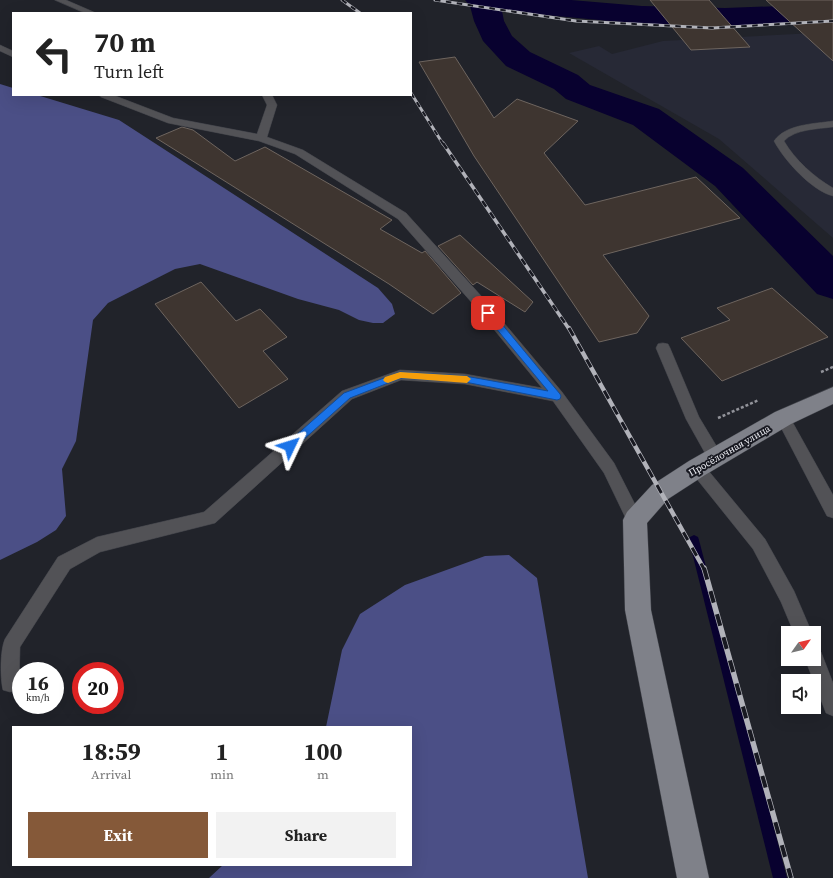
<!DOCTYPE html>
<meta charset="utf-8">
<style>
:root{--surface:#fff;--page:#f2f2f2;--text:#222;--muted:#767676;--accent:#855939}
body{margin:0;font-family:"Source Serif 4",serif;background:var(--page);color:var(--text);height:100vh;display:flex;flex-direction:column;font-size:15px;white-space:nowrap}
*{box-sizing:border-box;margin:0}
p{font-size:13px;color:var(--muted)}
.icon{flex:none;width:22px;height:22px;fill:none;stroke:currentColor;stroke-width:2;stroke-linecap:round;stroke-linejoin:round}
.map{position:relative;flex:1;overflow:hidden}
.side{position:absolute;left:12px;top:726px;width:400px;height:140px;display:flex;flex-direction:column;background:var(--surface);border-radius:0px;box-shadow:0 4px 16px #0002}
.side>*{flex:none}
.top-card{position:absolute;left:12px;top:12px;width:400px;height:84px;border-radius:0px;box-shadow:0 4px 16px #0002;background:#fff;color:var(--text);overflow:hidden}
.needle{width:26px;rotate:56deg}
.fabs{position:absolute;left:781px;top:626px;display:grid;gap:8px}
.fabs a{display:grid;place-items:center;width:40px;height:40px;border-radius:0px;background:var(--surface);box-shadow:0 4px 16px #0002;font-size:20px}
.speed{position:absolute;left:12px;top:662px;display:flex;gap:8px;font-size:20px;font-weight:700;text-align:center}
.speed>*{display:grid;place-content:center;width:52px;height:52px;border-radius:50%;background:var(--surface);box-shadow:0 4px 16px #0002;line-height:1}
.speed small{font-size:10px;font-weight:400}
.speed .limit{border:6px solid #d22;background:#fff;color:#111}
.pin{position:absolute;display:grid;place-items:center;width:34px;height:34px;color:#fff;margin:-17px;border-radius:8px;box-shadow:0 2px 6px #0006}
.me{position:absolute;width:44px;margin:-22px;rotate:49deg;stroke-linejoin:round;filter:drop-shadow(0 0 3px #0008)}
.turn{display:flex;align-items:center;gap:14px;height:84px;padding:0 16px;font-size:18px}
.turn .icon{width:52px;height:52px;stroke-width:2.5}
.turn b{display:block;font-size:28px;line-height:34px}
.eta{display:flex;justify-content:space-evenly;align-items:center;height:68px;text-align:center}
.eta b{font-size:24px;font-weight:700;line-height:28px}
.primary-button{display:flex;gap:8px;margin-top:auto;padding:8px 16px}
.primary-button a{flex:1;height:46px;border-radius:0px;background:var(--accent);color:#fff;font-size:16px;font-weight:700;line-height:46px;text-align:center}
.primary-button a+a{background:var(--page);color:var(--text)}
.map>svg:first-child{display:block}
.built{fill:#272936}
.forest{fill:#4b4f86}
.lines{fill:none;stroke-linecap:round;stroke-linejoin:round}
.stream{fill:#08012f;fill-rule:evenodd}
.river{fill:#08012f;fill-rule:evenodd}
.building{fill:#3e3530;stroke:#6e655f}
.service-casing{stroke:#3e4047;stroke-width:1}
.primary-casing{stroke:#3e4047;stroke-width:1}
.path{stroke:#92939a;stroke-width:2.5;stroke-dasharray:3 2;stroke-linecap:butt}
.service{fill:#525256;fill-rule:evenodd}
.primary{fill:#7f8189;fill-rule:evenodd}
.rail-far3-casing{stroke:#b1b2b9;stroke-width:3}
.rail-far2-casing{stroke:#b1b2b9;stroke-width:3.5}
.rail-far1-casing{stroke:#b1b2b9;stroke-width:4.5}
.rail-casing{stroke:#b1b2b9;stroke-width:5.5}
.rail-far3{stroke:#181921;stroke-width:2;stroke-dasharray:5.5;stroke-linecap:butt}
.rail-far2{stroke:#181921;stroke-width:2.5;stroke-dasharray:7;stroke-linecap:butt}
.rail-far1{stroke:#181921;stroke-width:3;stroke-dasharray:9;stroke-linecap:butt}
.rail{stroke:#181921;stroke-width:4;stroke-dasharray:12;stroke-linecap:butt}
.route{fill:#1a73e8;stroke:#114b97}
.slow{fill:#f59e0b}
.labels{text-anchor:middle;stroke-width:4;stroke-linejoin:round;paint-order:stroke}
.street-label{font-size:10px;fill:#f0f1f7;stroke:#181921}
</style>
<div class="map">
<svg width="833" height="878" viewBox="0 0 833 878">
<rect width="100%" height="100%" fill="#21232a"/>
<!-- built -->
<path class="built" d="M833,32V238L719,139L569,53L599,46L612,54L663,41Z"/>
<!-- forest -->
<path class="forest" d="M0,84L13,88V95H37L119,120L378,288L392,304L395,314L383,323H373L359,320L339,310L298,299L200,264L175,269L108,303L93,320L76,441L62,469L66,516L56,530L37,542L0,560Z
M509,555L537,578L588,878H209L223,865H411V727H326L342,650L360,614L405,585L485,556Z"/>
<g class="lines">
<!-- stream -->
<path class="stream" d="M694,535L698,537L699,540L787,878H773L689,540L690,537Z"/>
<!-- river -->
<path class="river" d="M465,0H571L642,6L725,8L833,4V22L725,26L642,24L502,11L504,21L512,36L530,52L578,75L590,85L659,109L743,168L833,256V299L817,294L715,186L633,125L566,99L554,89L506,66L483,41L474,21L470,6Z"/>
</g>
<!-- building -->
<path class="building" d="M650,0H709L750,47L691,50Z
M766,0H833V61Z
M455,57L494,118L517,99L578,121L544,153L585,205L696,177L740,218L603,255L649,316L637,333L599,342L474,156L419,62Z
M182,127L193,130L235,161L265,147L392,220L380,229L422,253L425,251L461,293L433,314L389,284L156,138Z
M460,235L533,302L525,312L477,282L473,285L438,246Z
M201,282L236,321L260,309L287,337L263,351L288,379L239,408L155,304Z
M772,288L828,337L722,381L681,338L730,320L717,308Z"/>
<g class="lines">
<!-- service casing -->
<g class="service-casing">
<path id="service" d="M55,0H66L96,13H85Z
M0,45L13,51V57L0,51Z
M99,95H113L173,118L257,134L267,105L262,95H272L277,105L267,137L303,150L406,213L483,298L562,392L614,463L643,520L641,525L635,527L629,525L604,473L553,401L465,384L401,380L352,399L215,523L100,552L70,569L20,647L19,683L17,690L10,692L3,690C0,678 0,650 5,639L58,557L97,537L204,512L342,391L400,370L465,374L542,388L473,304L398,219L295,154L259,141L168,123L101,97Z
M833,121V127C818,129 795,129 784,141C795,160 814,177 833,188V196C812,191 784,160 774,141C786,124 813,124 833,121Z
M663,343L668,344L670,348L699,417L723,457L720,462L715,463L710,462L686,419L656,348L658,344Z
M783,412L788,414L833,495V518L827,516L776,418L778,414Z
M697,461L702,463L765,539L794,591L812,633H794L781,602L753,549L692,473L689,468L692,463Z
M814,650L821,652L833,683V716L826,713L805,659H814Z"/>
</g>
<!-- primary casing -->
<g class="primary-casing">
<path id="primary" d="M833,387V404L791,424L705,475L668,499L647,523L651,610L709,878H677L625,610L623,520L627,512L652,485L689,461L775,412Z"/>
</g>
<!-- path -->
<path class="path" d="M821,372L833,367
M718,418L759,400"/>
<!-- service -->
<use href="#service" class="service"/>
<!-- primary -->
<use href="#primary" class="primary"/>
<!-- rail-far3 casing -->
<g class="rail-far3-casing">
<path id="rail-far3" d="M342,0L360,13
M435,0L576,21L712,28L833,21
M411,93L443,144"/>
</g>
<!-- rail-far2 casing -->
<g class="rail-far2-casing">
<path id="rail-far2" d="M443,143L569,329"/>
</g>
<!-- rail-far1 casing -->
<g class="rail-far1-casing">
<path id="rail-far1" d="M569,328L704,569"/>
</g>
<!-- rail casing -->
<g class="rail-casing">
<path id="rail" d="M704,568L791,878"/>
</g>
<!-- rail-far3 -->
<use href="#rail-far3" class="rail-far3"/>
<!-- rail-far2 -->
<use href="#rail-far2" class="rail-far2"/>
<!-- rail-far1 -->
<use href="#rail-far1" class="rail-far1"/>
<!-- rail -->
<use href="#rail" class="rail"/>
</g>
<!-- route -->
<path class="route" d="M488,310L491,311L560,394L561,396L560,399L557,400L465,382L401,378L350,398L293,449H286L285,446L286,444L344,393L400,372L465,376L548,391L485,315L484,313Z"/>
<!-- slow -->
<path class="slow" d="M400,372L467,376L471,379L467,383L401,378L388,383L385,382L383,380L385,377Z"/>
<g class="labels">
<!-- street labels -->
<g class="street-label">
<text transform="translate(729 450) rotate(-30)" y="4">Просёлочная улица</text>
</g>
</g>
</svg>
<div class="fabs">
<a><svg class="needle" viewBox="-14 -14 28 28"><path d="M0-13l5 13h-10z" fill="#e53935"/><path d="M0 13l5-13h-10z" fill="#767676"/></svg></a>
<a><svg class="icon" aria-label="sound" viewBox="0 0 24 24"><path d="M4 9h4l5-4v14l-5-4H4zM17 9q2 3 0 6"/></svg></a>
</div>
<div class="speed"><div>16<small>km/h</small></div><div class="limit">20</div></div>
<div class="pin" style="left:488px;top:313px;background:#d93025"><svg class="icon" aria-label="arrive" viewBox="0 0 24 24"><path d="M6 21V4h12l-3 4 3 4H6"/></svg></div>
<svg class="me" style="left:290px;top:446px" viewBox="-20 -20 40 40"><path d="M0-17L14 15 0 8-14 15z" fill="#1a73e8" stroke="#fff" stroke-width="4"/></svg>
<div class="top-card">
<div class="turn"><svg class="icon" aria-label="left" viewBox="0 0 24 24"><path d="M17 20v-9H6M10 6l-5 5 5 5"/></svg><div><b>70 m</b>Turn left</div></div>
</div>
<section class="side">
<div class="eta">
<div><b>18:59</b><p>Arrival</p></div>
<div><b>1</b><p>min</p></div>
<div><b>100</b><p>m</p></div>
</div>
<div class="primary-button"><a>Exit</a><a>Share</a></div>
</section>
</div>
